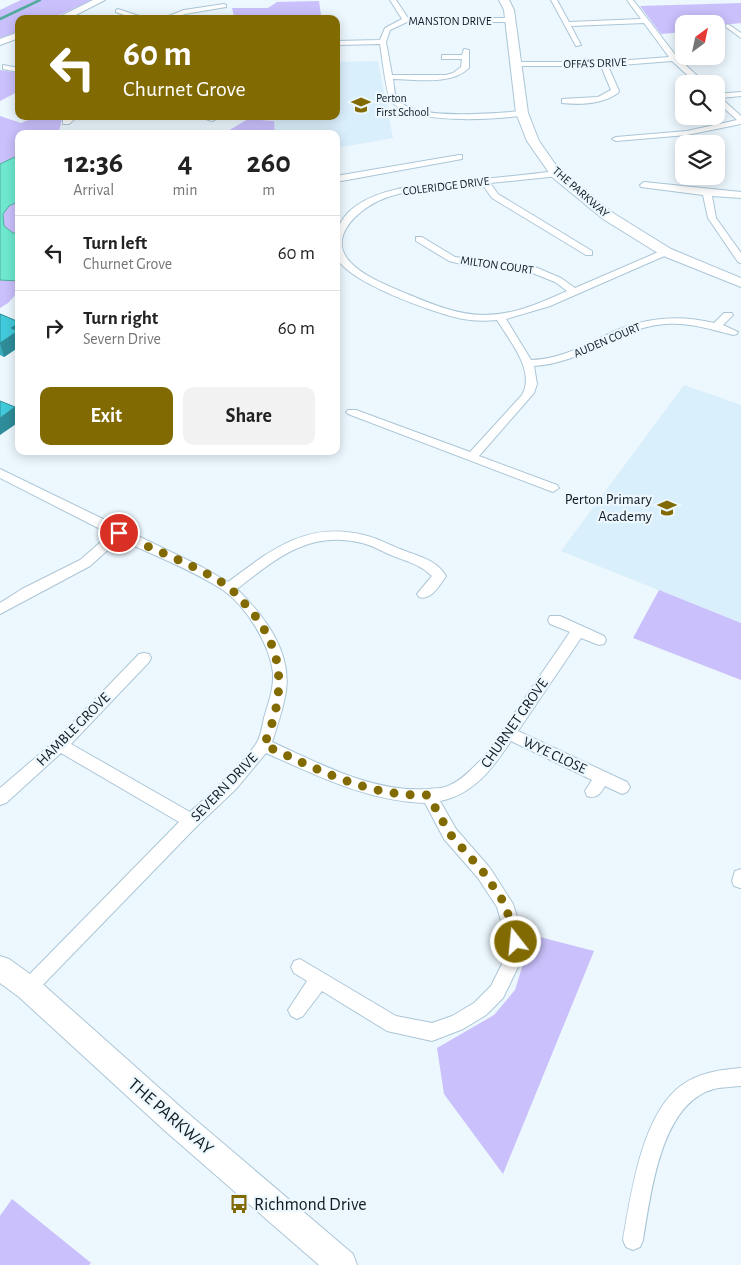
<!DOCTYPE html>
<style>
:root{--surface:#fff;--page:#f2f2f2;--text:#222;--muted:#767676;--line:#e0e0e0;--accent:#826a02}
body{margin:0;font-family:"Alegreya Sans",sans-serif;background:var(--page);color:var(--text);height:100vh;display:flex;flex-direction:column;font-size:19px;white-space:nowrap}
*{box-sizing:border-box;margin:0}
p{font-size:16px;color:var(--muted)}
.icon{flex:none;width:28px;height:28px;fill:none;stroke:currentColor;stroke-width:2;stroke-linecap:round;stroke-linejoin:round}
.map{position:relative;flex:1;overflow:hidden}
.sheet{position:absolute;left:15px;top:130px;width:325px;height:325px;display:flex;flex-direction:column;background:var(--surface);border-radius:10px;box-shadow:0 2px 12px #0003}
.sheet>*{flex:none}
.top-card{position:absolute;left:15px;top:15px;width:325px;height:105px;border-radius:10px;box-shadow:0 2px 12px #0003;background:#826a02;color:#fff;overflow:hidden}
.needle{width:32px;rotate:33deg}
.fabs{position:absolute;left:675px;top:15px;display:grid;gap:10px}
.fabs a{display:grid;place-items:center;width:50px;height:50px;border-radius:10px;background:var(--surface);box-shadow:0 2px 12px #0003;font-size:25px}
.pin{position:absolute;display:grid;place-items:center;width:42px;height:42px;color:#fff;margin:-21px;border:2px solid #fff;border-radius:50%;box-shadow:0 1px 5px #0007}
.me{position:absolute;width:55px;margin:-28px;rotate:344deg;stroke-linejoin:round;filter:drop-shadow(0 0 4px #0008)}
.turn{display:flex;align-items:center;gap:18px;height:105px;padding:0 25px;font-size:22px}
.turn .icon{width:65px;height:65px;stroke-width:2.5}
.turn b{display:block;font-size:35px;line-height:42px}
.eta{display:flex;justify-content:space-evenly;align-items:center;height:85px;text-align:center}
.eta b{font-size:30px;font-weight:700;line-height:35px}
.button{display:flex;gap:10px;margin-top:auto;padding:10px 25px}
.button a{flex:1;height:58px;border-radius:10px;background:var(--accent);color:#fff;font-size:20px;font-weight:700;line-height:58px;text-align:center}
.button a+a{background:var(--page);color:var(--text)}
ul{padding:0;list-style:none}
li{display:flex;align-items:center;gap:15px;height:75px;padding:0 25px;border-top:1px solid var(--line)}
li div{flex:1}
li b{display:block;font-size:19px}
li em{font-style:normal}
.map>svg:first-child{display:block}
.built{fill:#daeffc}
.green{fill:#cac0fc}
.water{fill:#6ee9d0;stroke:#52ab9c}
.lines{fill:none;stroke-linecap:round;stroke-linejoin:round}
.stream{stroke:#52ab9c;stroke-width:2.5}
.street-casing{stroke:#abc6d7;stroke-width:2}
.secondary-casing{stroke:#abc6d7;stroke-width:2}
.street{fill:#fff;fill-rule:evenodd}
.secondary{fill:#fff;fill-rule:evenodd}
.wall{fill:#38aebc}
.shaded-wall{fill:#2e8d99}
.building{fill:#41cadb;stroke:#2e8d99}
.route{stroke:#826a02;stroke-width:9;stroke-dasharray:0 16.2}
.labels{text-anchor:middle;stroke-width:4.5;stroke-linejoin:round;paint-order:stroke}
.far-street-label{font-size:12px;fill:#111b21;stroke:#ecf7fe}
.far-poi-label{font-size:12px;fill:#111b21;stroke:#ecf7fe;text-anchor:start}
.poi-label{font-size:15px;fill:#111b21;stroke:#ecf7fe;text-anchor:end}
.street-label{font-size:15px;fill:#111b21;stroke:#ecf7fe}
.near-street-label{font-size:18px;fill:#111b21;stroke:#ecf7fe}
.near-poi-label{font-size:18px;fill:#111b21;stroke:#ecf7fe;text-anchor:start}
</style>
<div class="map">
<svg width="741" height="1265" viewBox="0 0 741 1265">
<rect width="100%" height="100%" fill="#ecf7fe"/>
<!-- built -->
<path class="built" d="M378,61L393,138L336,148V134H275L273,116H336V62Z
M684,385L741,405V623L561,551Z"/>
<!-- green -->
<path class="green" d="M21,0H93L50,19H19V31L0,38V10Z
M319,1L321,15L234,16L232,8H268L277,2Z
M741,3V23L722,25V28H716V24H684V32L661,34L640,6Z
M0,70L19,73V91L0,101Z
M0,116L21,123C36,116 46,115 62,119L59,131L60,134H19V155L0,164Z
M248,119L274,121L275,134H223Z
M19,201V234L13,233L4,226L3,213L9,206Z
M0,280L19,281V291L8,303L0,308Z
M659,590L741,623V680L633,638Z
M532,935L594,951L503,1174L444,1094L437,1048L494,1015L515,990Z
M12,1199L91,1263L89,1265H0V1216Z"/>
<!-- water -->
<path class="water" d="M19,155V201L9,206L3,214L4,226L13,233L19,234V281L0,280V164Z"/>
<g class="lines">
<!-- stream -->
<path class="stream" d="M0,19L40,0"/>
<!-- street casing -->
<g class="street-casing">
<path id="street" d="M390,0H396L408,18H510L513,20L510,22H407L390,30L386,42L392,75H446L453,73L461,67L462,59H442V55H462L464,49L469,50V68C450,86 417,79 393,79C394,85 394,94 397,98C410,122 498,113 522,111H525V115C497,120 408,125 391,101C386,94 382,55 380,44L336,45V41L380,40L385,28L402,19Z
M551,0H557L569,22L641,19L627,0H633L677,57L706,84H697L672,61L608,66L619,91L618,93C603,104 580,105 562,103V99L598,97L611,90L601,66H512V62H604L669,57L644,23L571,26L581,45L576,46Z
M224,4L226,5V7L185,14L171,19H161L184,10Z
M118,9L145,18L146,19H135L116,12V10Z
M728,24L741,33V38L726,27L725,26Z
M3,65L19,68V72L3,69Z
M741,92V96L721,98L741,116V124L687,135L616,141L612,139L616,137L687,131L737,120L716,101V94Z
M69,116H78L69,124H63V120Z
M197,116H211L216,119L212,121Z
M459,155H462V159L336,182V176Z
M556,171L560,174L559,176L490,183L498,194L592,251V255H586L492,198L482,184C451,187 418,187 388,197C363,205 324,236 351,263C364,276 384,284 400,291C427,302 455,315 484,315C514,315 540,303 567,291L555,282L530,272L465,265L449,261L416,241V237H422L455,257L535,267L561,278L575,288L663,250H669V254L550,306L506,319L531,360C564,359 588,343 617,330C649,317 681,315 714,323L724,313H732L733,315L723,325L738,332L737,334L733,335C710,329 689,322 665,324C617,328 584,363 534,366L537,384L534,393L479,456L557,485L559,488L553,492L348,414L346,412L348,410H356L470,452L522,395C536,371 509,340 497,320C486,321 474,321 463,319C437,314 345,282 336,256C335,252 336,245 336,241C336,227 344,214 356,206C386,185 427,185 462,181C493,178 525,175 556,171Z
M644,182L741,192V198L712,196L716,218L741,253V263L738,262L708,218L703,195L641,187L640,185Z
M0,469L202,567L228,582C272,549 307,521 364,535C377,538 388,544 400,549C417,556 436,559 446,576C440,585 431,601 419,597L417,594L432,576C420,564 405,561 391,555C381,551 372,545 362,543C309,530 277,558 237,589C266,618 294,654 285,697C282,712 277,727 272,742C321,764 373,793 428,789C435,788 443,789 450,785C464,779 474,766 485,756L570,632L550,624L548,620L550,616H560L604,636L606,640L604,644L599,645L581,638L518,731L627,782L630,787L627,792L622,794L605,786C600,794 597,799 587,796L585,791L592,780L511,741C493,768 473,795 440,801L456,829L490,868L513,904L525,942L519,965L503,998L486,1015L463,1029L432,1041L387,1031L322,991L303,1016L297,1019L291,1016L288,1010L307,981L294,973L291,967L294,961L300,959L396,1016L432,1023L452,1016L474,1003L491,986L502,964L507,942L497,907L478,878L444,839L425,803C367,801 318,776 266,753L235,790L197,826L34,994L28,997L22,994L19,988L22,982L179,822L61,753L6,803L0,805V788L55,741L139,654L144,653L149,654L151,658L149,662L71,744L190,812C213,791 238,770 256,744C261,737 262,726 264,718C268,704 274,689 273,673C270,645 247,607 223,590C191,569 154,556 120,539L90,566L0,614V603L22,589L80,560L110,534L0,478Z
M741,869V888H740L734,886L732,881L735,871Z
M741,1068V1086C732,1087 722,1087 714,1089C660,1103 651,1195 643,1240L640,1247L633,1250L626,1247L623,1240C631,1194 642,1113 682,1085C700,1072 720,1070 741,1068Z"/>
</g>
<!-- secondary casing -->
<g class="secondary-casing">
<path id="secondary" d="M93,0H105L68,19H55Z
M499,0H509L514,10L528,113L539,141L560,171L613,213L671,249L741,278V287L661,255L603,219L552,177L527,141L516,113L504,10Z
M19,32V38L0,45V39Z
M0,956L9,959L37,979L184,1110L353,1254L357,1265H319L164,1130L19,997L0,983Z"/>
</g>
<!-- street -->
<use href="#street" class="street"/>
<!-- secondary -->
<use href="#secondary" class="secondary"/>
</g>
<!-- wall -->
<path class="wall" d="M0,314L19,322V347L4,357L0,355Z"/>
<!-- shaded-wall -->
<path class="shaded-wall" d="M19,323V347L4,357L0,343L11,328Z
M15,407L19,422L0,435V418Z"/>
<!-- building -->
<path class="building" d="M0,314L19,322V323L11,328L18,331L0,343Z
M0,401L15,407L0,418Z"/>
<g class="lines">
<!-- route -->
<path class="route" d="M119,533C153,550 191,563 223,583C231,588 238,596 245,604C285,647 287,691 264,745C318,769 367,797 428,795L450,834L484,873L505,904L516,942"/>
</g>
<!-- icons -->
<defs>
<g id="school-bare" transform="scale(1.5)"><path d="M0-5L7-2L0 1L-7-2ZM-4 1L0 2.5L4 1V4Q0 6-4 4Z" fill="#826a02" stroke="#ecf7fe" stroke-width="2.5" paint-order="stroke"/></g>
<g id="bus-bare" transform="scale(1.5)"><path d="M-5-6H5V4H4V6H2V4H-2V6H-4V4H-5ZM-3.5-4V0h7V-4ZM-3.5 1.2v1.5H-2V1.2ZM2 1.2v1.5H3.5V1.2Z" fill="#826a02" stroke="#ecf7fe" stroke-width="2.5" paint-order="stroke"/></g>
</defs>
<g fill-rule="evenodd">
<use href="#school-bare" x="361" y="105"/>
<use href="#school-bare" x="667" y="508"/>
<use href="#bus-bare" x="239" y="1204"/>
</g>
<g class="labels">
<!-- far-street labels -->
<g class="far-street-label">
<text x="450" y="25">MANSTON DRIVE</text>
<text transform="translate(595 63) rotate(-2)" y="4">OFFA'S DRIVE</text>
<text transform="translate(446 186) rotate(-7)" y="4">COLERIDGE DRIVE</text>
<text transform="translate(581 192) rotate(41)" y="4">THE PARKWAY</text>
<text transform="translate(497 265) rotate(8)" y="4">MILTON COURT</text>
<text transform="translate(607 340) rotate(-23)" y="4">AUDEN COURT</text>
</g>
<!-- far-poi labels -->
<g class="far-poi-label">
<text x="376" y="102">Perton<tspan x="376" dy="14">First School</tspan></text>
</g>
<!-- poi labels -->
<g class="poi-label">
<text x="652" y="504">Perton Primary<tspan x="652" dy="17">Academy</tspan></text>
</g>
<!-- street labels -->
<g class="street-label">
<text transform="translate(514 723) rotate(-55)" y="5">CHURNET GROVE</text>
<text transform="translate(73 729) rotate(-45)" y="5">HAMBLE GROVE</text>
<text transform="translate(555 755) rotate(25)" y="5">WYE CLOSE</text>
<text transform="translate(224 787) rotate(-46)" y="5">SEVERN DRIVE</text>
</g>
<!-- near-street labels -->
<g class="near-street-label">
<text transform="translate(171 1116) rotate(41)" y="6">THE PARKWAY</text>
</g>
<!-- near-poi labels -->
<g class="near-poi-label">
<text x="254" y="1210">Richmond Drive</text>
</g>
</g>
</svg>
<div class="fabs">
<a><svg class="needle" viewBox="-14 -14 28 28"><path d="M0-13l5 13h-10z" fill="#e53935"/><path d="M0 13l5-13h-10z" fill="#767676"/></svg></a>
<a><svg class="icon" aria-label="search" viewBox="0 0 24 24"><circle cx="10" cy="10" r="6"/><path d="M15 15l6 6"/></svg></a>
<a><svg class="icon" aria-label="layers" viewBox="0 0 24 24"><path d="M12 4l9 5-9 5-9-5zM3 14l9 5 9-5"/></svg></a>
</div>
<div class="pin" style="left:119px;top:533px;background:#d93025"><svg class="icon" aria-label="arrive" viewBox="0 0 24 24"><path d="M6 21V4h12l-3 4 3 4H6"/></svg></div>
<svg class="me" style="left:516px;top:942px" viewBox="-20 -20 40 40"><circle r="17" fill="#826a02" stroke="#fff" stroke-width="3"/><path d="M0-11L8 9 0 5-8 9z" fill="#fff"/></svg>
<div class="top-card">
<div class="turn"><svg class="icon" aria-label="left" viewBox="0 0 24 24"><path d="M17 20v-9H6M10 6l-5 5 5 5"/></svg><div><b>60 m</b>Churnet Grove</div></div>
</div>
<section class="sheet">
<div class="eta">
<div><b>12:36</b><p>Arrival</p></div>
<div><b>4</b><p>min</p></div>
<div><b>260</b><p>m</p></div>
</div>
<ul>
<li><svg class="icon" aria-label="left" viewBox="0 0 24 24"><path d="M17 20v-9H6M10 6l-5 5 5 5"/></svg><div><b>Turn left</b><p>Churnet Grove</p></div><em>60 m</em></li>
<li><svg class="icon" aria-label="right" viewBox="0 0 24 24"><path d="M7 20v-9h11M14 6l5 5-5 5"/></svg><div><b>Turn right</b><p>Severn Drive</p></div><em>60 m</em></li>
</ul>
<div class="button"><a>Exit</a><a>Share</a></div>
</section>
</div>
